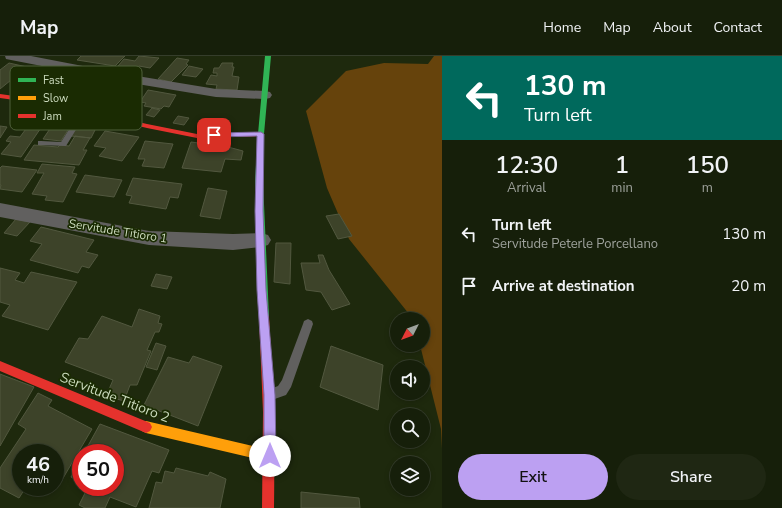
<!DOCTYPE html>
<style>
:root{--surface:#161f0a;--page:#1f2713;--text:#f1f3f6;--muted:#9ea29c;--line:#353d2b;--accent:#bca0f2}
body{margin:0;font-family:"Nunito Sans",sans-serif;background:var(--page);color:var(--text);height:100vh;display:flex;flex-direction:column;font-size:15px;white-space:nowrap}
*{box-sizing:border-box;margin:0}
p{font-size:13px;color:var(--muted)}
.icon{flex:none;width:22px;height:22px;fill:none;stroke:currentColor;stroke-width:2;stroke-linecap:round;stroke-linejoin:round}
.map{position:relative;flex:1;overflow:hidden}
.details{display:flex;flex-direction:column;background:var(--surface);width:340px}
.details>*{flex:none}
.top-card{background:#00695c;color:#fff;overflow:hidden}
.needle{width:26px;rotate:228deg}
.fabs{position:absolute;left:390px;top:256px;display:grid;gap:8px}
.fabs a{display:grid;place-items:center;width:40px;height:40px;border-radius:50%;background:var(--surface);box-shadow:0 2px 6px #0003,0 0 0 1px var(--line);font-size:20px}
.speed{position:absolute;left:12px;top:388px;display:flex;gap:8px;font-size:20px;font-weight:700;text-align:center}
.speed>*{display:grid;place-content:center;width:52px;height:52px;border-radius:50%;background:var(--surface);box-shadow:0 2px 6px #0003,0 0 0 1px var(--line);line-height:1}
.speed small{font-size:10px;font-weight:400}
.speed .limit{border:6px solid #d22;background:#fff;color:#111}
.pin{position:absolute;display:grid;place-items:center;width:34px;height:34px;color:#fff;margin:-17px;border-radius:8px;box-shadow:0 2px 6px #0006}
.me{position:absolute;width:44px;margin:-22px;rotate:0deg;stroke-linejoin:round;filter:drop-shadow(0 0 3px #0008)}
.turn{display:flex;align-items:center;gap:14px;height:84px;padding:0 16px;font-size:18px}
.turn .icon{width:52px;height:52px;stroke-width:2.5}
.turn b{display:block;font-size:28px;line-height:34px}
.eta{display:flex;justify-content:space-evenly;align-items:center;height:68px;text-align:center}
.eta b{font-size:24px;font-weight:600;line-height:28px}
.button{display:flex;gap:8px;margin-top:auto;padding:8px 16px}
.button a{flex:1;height:46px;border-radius:24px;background:var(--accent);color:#111;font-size:16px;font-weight:600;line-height:46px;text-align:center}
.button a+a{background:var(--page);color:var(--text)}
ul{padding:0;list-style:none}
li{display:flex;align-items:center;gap:12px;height:52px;padding:0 16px}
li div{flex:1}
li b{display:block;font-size:15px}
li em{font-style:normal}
header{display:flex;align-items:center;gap:24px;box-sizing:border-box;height:56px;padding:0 20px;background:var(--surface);border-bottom:1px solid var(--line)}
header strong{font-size:19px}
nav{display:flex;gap:22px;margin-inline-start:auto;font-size:14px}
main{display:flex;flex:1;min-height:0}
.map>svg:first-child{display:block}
.green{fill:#66430c}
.building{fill:#3d4329;stroke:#52583f}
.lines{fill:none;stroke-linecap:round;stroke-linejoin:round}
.lane{fill:#61605f;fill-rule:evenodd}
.street{fill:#61605f;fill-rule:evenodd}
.fast{fill:#30b455;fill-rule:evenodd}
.slow{fill:#ff9f0a;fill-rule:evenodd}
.jam{fill:#e5322d;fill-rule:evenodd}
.route{fill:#bca0f2;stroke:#7a689d}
.labels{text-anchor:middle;stroke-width:3.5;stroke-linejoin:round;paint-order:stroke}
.street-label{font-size:12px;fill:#cbdabd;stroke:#1a2b02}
.near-street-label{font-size:14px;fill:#cbdabd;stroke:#1a2b02}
.key{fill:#1a2b02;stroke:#4f603a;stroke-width:1}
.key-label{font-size:11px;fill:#cbdabd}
</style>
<header>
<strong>Map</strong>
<nav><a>Home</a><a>Map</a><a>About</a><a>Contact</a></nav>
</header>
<main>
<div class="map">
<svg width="442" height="452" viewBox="0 0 442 452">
<rect width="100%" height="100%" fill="#1e290d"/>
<!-- green -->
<path class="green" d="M434,0H442V393L441,373L420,289H423V263H413L349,183L327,132L306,55L346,15L384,7L428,8Z"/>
<!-- building -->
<path class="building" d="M81,0H125L115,10L77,4Z
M139,0L159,2L150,12L139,10L134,15L138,16L135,20L113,16L124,3L135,5Z
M177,2L189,4L186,8L188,9L171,26L158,23Z
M9,7L27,11L0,33V14Z
M222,7H233L232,11H234L232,20L239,21L237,34L216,33L217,29L206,28L211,19L217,20V17H213L214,12H219Z
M189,10L203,13L196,21L182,19Z
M148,34L176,39L169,51L164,50L161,53L144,50L146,47L140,46Z
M152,52L160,54L154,61L146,59Z
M60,58L77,60L61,85L43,83Z
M178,60L189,62L184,69L173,67Z
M34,62L47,63L21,101L1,98L11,86L6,85L10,80L20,81Z
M83,62L100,64L91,82L71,80Z
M0,70L7,71L0,82Z
M105,75L139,81L122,105L99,100L106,92L94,90Z
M75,80L90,82L83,94H87L79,109L24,104L34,89L58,91L60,89L69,90Z
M145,85L173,88L164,112L142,110L145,103H138Z
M191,86L222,90V92L227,93L228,91L243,95L241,104L225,103L221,116L182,112Z
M42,108L75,111L72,117L77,118L63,146L45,144L47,140L32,138L44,117H37Z
M2,110L37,114L22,136L0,133L1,129H0V112Z
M85,119L122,124L114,141L76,136Z
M133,122L182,128L178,142L170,141L166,153L129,147L132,140L126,139Z
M208,132L227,135L220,163L200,160Z
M339,158L352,180L338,183L326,160Z
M16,163L30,166L17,180L4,177Z
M41,171L94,184L86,196L98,199L89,212L82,210L78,217L30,204L42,188L30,185Z
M276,187H291L290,228L274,226Z
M318,199H323L329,214L350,248L332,254L321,236L306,234L301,207H320Z
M0,212L20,217L15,224L24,227L31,216L77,226L48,274L2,260L10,249L0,246Z
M156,218L172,221L167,233L151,230Z
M139,253L160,260L158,267L162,268L159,276H155L147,294L151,295L137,329H130L124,345L106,340L113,324L65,306L79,282L88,283L102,260L132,271Z
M156,287L166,290L157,314L146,311Z
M331,290L383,309L378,354L320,331Z
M193,300L222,310L198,370L144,349L168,301L189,307Z
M0,318L34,331L0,390Z
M38,337L52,344L48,350L92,373L59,429L55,428V397H21V431H26L19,442L0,432V412L26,373L18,368Z
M100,368L169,394L159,417L152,415L136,451L110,441L105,452H85L79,449L88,431H115V397H84Z
M81,403V426L71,421Z
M176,412L208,420L210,416L226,423L220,452H149L156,426L162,427L165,415L174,417Z
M301,436L359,442L360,452H301Z"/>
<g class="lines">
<!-- lane -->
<path class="lane" d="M84,52L88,54L66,90L38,89V85H41L61,86L82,53Z
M308,263L312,265L313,268L291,331L286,339L269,345L265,343L263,339L265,335L278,330L282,324L303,268L304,265Z"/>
<!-- street -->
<path class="street" d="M5,0H31L119,17L216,33L265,35L270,36L272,39L270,42L265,43L216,41L119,25L11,4L6,3Z
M0,147L149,175L233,178L261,177L268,179L271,184L268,189L261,191L233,194L149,189L0,161Z"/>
<!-- fast -->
<path class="fast" d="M265,0H271L264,78L263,125L269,261L267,264L264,265L261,264L259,261L255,125L258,78Z"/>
<!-- slow -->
<path class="slow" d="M146,365L270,394L274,396L276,400L274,404L270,406L146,377L142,375L140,371L142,367Z"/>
<!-- jam -->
<path class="jam" d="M0,38L50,45L147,68L197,78L261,76L264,78L261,80L197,82L147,72L50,49L0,42Z
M264,257L267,258L269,261C273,325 275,388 274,452H262L263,356L259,261L261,258Z
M0,305L150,367L152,371L150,375L146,377L0,315Z"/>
</g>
<!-- route -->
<path class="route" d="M261,76L264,78L263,155L266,234L275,339L276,400L274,404L270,406L266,404L264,400V339L257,234L255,155L257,80L214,81L211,79L214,77Z"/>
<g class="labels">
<!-- street labels -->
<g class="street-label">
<text transform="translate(118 175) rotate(9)" y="4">Servitude Titioro 1</text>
</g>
<!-- near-street labels -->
<g class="near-street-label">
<text transform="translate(115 341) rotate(21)" y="5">Servitude Titioro 2</text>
</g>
</g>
<!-- legend -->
<rect x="10" y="10" width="132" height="64" rx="6" class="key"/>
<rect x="18" y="22" width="18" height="4" fill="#30b455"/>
<rect x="18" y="40" width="18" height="4" fill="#ff9f0a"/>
<rect x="18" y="58" width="18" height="4" fill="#e5322d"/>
<g class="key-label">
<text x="43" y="28">Fast</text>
<text x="43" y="46">Slow</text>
<text x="43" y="64">Jam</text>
</g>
</svg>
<div class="fabs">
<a><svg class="needle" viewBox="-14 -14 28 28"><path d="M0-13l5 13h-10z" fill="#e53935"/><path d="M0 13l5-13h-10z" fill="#9ea29c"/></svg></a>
<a><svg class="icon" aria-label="sound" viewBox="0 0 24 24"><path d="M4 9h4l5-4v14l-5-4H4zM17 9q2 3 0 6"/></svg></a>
<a><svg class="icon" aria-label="search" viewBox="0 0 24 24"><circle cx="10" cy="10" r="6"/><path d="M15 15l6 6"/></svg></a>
<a><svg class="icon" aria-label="layers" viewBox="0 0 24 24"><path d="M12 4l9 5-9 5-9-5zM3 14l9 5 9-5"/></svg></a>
</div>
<div class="speed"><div>46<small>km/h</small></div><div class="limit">50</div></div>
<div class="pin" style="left:214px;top:79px;background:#d93025"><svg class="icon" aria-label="arrive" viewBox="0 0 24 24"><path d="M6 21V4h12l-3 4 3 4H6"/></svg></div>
<svg class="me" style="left:270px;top:400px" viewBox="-20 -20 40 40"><circle r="19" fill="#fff"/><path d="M0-13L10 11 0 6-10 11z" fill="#bca0f2"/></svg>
</div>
<section class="details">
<div class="top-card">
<div class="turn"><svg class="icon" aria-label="left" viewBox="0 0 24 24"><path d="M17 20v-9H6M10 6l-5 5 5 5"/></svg><div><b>130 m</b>Turn left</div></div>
</div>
<div class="eta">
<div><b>12:30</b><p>Arrival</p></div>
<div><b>1</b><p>min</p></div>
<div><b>150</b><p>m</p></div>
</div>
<ul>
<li><svg class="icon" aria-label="left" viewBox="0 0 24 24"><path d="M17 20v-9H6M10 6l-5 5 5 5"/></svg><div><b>Turn left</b><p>Servitude Peterle Porcellano</p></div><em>130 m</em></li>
<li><svg class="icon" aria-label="arrive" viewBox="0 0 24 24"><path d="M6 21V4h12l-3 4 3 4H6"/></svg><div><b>Arrive at destination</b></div><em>20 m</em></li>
</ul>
<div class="button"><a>Exit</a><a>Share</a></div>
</section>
</main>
